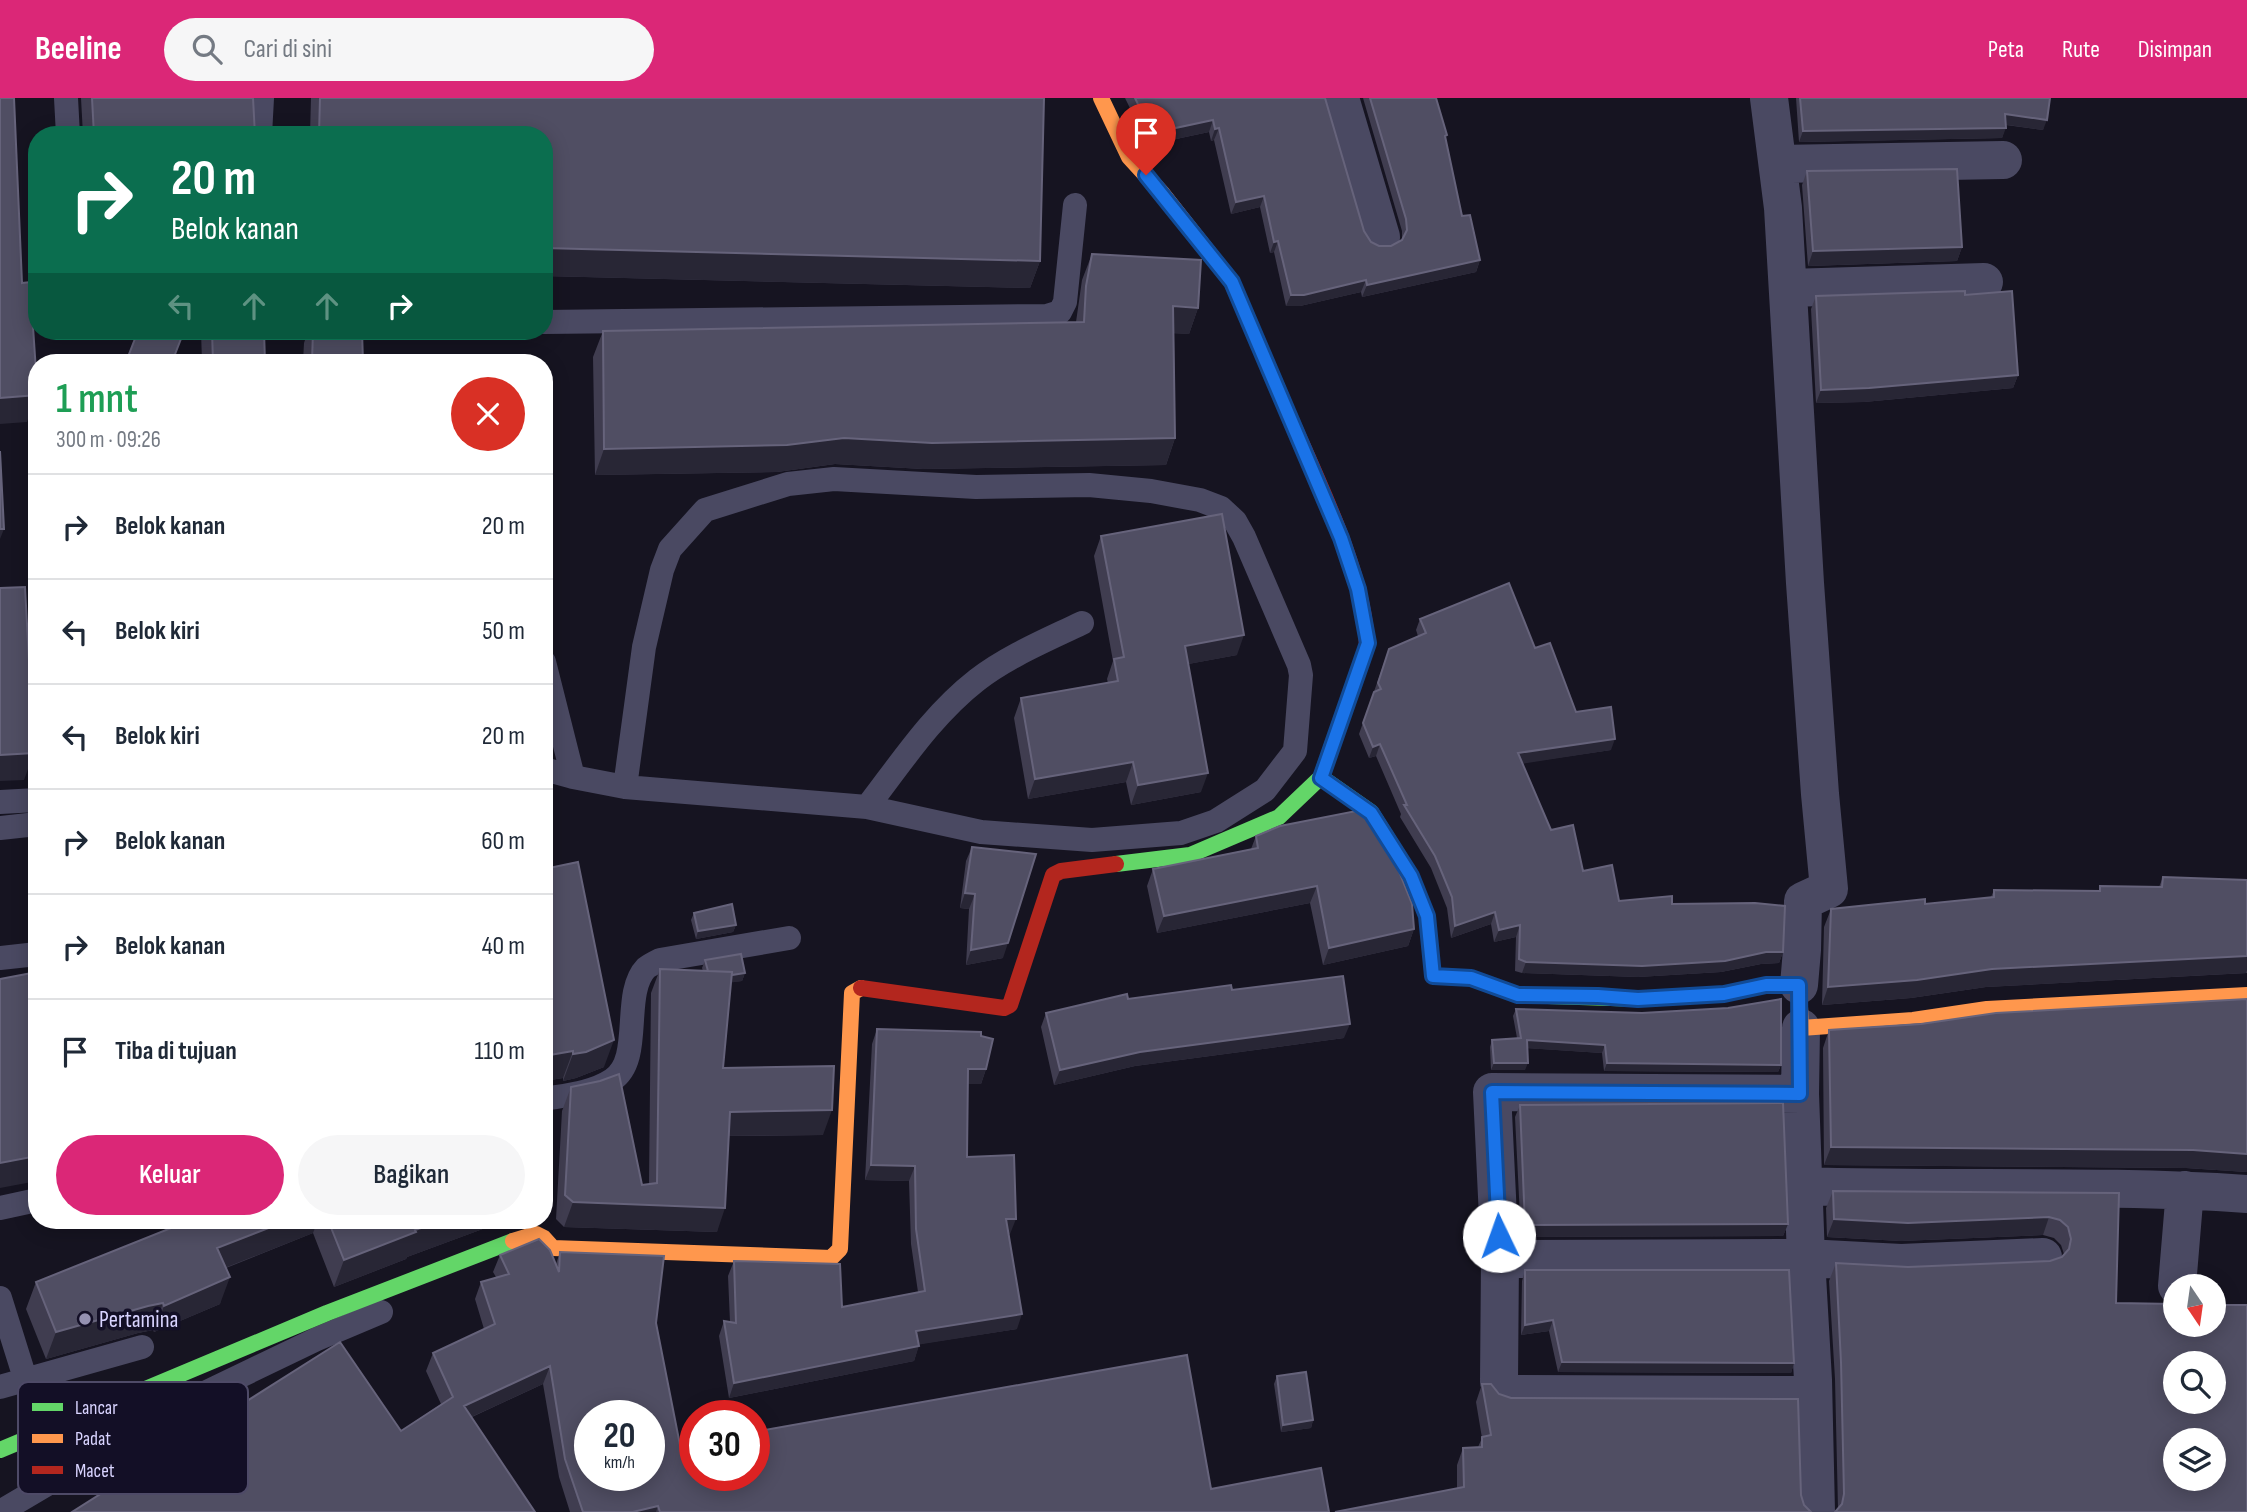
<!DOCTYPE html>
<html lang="id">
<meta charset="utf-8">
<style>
:root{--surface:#fff;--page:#f6f6f7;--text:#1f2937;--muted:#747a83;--line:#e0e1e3;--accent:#db2777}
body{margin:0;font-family:"Sofia Sans Condensed",sans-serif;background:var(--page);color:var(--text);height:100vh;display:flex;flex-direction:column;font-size:26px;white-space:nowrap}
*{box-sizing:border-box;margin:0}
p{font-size:23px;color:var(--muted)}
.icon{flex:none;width:38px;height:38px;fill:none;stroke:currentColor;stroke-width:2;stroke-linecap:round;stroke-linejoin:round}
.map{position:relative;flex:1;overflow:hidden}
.drawer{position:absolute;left:28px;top:256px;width:525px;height:875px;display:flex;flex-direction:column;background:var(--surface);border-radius:28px;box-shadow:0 4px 18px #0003}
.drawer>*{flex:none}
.banner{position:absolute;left:28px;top:28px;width:525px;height:214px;border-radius:28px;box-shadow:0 4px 18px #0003;background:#0b6e4f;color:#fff;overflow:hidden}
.needle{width:46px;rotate:167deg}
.controls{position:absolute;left:2163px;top:1176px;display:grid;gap:14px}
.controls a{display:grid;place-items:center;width:63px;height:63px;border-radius:50%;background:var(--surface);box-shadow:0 4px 18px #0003;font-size:35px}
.speed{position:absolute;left:574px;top:1302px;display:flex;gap:14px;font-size:35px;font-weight:700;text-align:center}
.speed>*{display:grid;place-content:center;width:91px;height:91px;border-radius:50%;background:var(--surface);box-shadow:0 4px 18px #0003;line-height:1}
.speed small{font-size:18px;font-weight:400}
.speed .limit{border:10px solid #d22;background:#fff;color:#111}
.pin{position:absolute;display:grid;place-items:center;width:60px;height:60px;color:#fff;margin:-72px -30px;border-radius:50% 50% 50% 0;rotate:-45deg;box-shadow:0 0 7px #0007}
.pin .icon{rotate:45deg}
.me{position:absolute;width:77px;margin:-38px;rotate:357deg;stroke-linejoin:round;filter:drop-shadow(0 0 5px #0008)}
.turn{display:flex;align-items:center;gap:24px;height:147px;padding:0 28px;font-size:32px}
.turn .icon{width:91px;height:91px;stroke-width:2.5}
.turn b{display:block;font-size:49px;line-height:60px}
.lanes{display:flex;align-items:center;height:66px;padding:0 28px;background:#0003;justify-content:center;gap:35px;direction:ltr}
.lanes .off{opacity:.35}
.round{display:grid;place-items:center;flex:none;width:74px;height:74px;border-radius:37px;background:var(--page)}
.overview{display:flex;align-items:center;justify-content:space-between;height:119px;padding:0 28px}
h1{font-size:42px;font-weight:600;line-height:52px;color:#1e9e55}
.action{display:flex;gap:14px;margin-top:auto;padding:14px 28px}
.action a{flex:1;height:80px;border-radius:42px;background:var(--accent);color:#fff;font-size:28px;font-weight:600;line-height:80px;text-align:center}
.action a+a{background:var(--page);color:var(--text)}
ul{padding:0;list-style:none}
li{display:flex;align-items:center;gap:21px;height:105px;padding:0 28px;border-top:2px solid var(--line)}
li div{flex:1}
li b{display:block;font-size:26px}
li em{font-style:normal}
header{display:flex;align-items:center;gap:42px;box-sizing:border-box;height:98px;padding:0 35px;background:var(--accent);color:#fff}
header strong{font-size:33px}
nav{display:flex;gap:38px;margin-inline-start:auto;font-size:24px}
.search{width:490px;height:63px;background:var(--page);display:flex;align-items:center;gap:18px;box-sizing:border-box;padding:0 24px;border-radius:38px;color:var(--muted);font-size:26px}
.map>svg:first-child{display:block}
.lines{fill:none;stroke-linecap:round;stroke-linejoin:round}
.lane{stroke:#4a4962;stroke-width:24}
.street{stroke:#4a4962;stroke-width:38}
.fast{stroke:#63d668;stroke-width:16}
.slow{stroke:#ff974d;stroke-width:16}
.jam{stroke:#b3261e;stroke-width:16}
.wall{fill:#403d50}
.shaded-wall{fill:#282635}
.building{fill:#504e63;stroke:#66637b;stroke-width:2;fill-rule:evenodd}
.route-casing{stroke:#114b97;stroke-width:18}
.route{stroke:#1a73e8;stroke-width:12}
.poi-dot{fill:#9591b1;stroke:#130f26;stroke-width:2.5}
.labels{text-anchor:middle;stroke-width:7;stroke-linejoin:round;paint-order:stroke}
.poi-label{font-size:23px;fill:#d9d4ff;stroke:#130f26;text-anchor:start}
.key{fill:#130f26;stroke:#4e4a67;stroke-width:2}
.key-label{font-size:19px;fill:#d9d4ff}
</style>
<header>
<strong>Beeline</strong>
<div class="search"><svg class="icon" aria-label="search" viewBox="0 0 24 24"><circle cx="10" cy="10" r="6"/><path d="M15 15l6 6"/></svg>Cari di sini</div>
<nav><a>Peta</a><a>Rute</a><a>Disimpan</a></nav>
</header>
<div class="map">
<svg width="2247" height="1414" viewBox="0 0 2247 1414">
<rect width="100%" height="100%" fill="#161421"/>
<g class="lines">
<!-- lane -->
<path class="lane" d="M66,0L68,37
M260,37L262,0
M544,224L1047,218L1060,214L1065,204L1075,107
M544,564L573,679L544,671
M573,679L625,689L867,709L981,734L1092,742L1181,735L1216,723L1265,692L1295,653L1301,577L1299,567L1244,439L1235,423L1221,410L1200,402L1151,393L1089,387L976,389L834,381L788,386L705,412L670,451L662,472L644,549L625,689
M0,704L37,702
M867,709C901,665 932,617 977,582C1008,558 1047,542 1082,525
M0,730L37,726
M0,860L37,856
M544,1001C567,997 592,995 612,982C644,962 621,896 646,870C650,867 656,864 660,862L789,840
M0,1110L37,1102
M0,1200L25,1280
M0,1289L142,1249
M0,1414L188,1303L317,1241L381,1214"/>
<!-- street -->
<path class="street" d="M1340,0L1381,139
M1769,0L1783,110L1805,485L1820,696L1829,791L1803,803L1802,852L1799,887
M1778,66L2003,62
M1789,190L1984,184
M1800,996L1492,994L1500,1161L1499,1284L1505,1296L1813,1297
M1802,1088C1950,1093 2099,1086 2247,1096
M1500,1161L1806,1160L1800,996L1801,930
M2177,1188L2185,1092
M1816,1414L1813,1282L1806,1160L1901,1165L2043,1159"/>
<!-- fast -->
<path class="fast" d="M1321,679L1371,714L1411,778L1427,818L1433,878L1470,880L1518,897L1642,901
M1116,766L1190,757L1279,719L1321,679L1367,548
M0,1352L327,1215L513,1143"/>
<!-- slow -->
<path class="slow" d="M1101,0L1129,59L1162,95L1232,184L1283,303
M1642,901L1724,896L1766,887H1799L1801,930L1913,922L1987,911L2247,897
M513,1143L536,1136L544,1140L553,1150L831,1160L840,1151L852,895L861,890"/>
<!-- jam -->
<path class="jam" d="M1283,303C1312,372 1365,473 1367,548
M861,890L1004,910L1010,907L1053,777L1061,773L1116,766"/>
</g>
<!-- wall -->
<path class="wall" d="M81,0H253L255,37H83Z
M311,0H1044L1040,163L1030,190L544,178V37H310Z
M1125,0H1325L1364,133L1371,144L1379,148H1391L1402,142V133L1363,0H1436L1446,41L1462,118L1480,162L1476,174L1362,199L1361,194L1300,208H1286L1274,154L1270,155L1260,109L1231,116L1214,42L1211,43L1209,34L1148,47Z
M1796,0H2050L2043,32L2006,27L2002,40L1799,44Z
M1807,73L1962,149L1957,163L1808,168L1802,87Z
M1092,156L1198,210L1189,236L1174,235L1175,340L1166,367L923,371L835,366L777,374L595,377L593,259L603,233L1076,224L1082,182Z
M1965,197L2018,277L2013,290L1864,304L1816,305L1811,211L1816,198Z
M201,233H264L265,264H202Z
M308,233H362L363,264H303L304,245Z
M1101,438L1237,557L1188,566L1201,694L1131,707L1126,684L1028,701L1014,620L1021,600L1108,585L1107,581L1113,563L1094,458Z
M1420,521L1535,550L1576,614L1611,652L1522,665L1551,732L1583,773L1619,803L1672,806L1783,854L1779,865L1761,866L1721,874L1638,879L1522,875L1515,873L1516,839L1494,844L1491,826L1451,840L1447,810L1431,770L1400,719L1401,716L1376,658L1369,660L1359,636L1389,551L1418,538L1416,532Z
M1256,738L1414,831L1408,848L1323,867L1310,805L1157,835L1147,788L1153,771L1251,751Z
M972,749L1003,860L966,867L969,811L960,810L966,763Z
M544,771L604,969L576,980L563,983V980L544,983Z
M2163,779L2247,782V875L1986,889L1911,900L1822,907L1824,829L1831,811L1925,806L1991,799L1994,792L2099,793L2100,788L2159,789Z
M694,815L736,827L733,834L696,841L691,822Z
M705,862L745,875L742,883L731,884L723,970L823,1037L729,1038L717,1134L564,1129L556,1121L562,1013L571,989L642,1087L649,1086L651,895L660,871L703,873L702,870Z
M1232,892L1344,940L1135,968L1054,987L1041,929L1046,915L1128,901Z
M2247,901V1074L2186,1070L1824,1067L1823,950L1829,932Z
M1516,911L1781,967L1778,974L1604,973L1602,955L1527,950L1525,972H1491L1490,949L1492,942L1517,940L1513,918Z
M877,931L981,938L986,971L981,986H968L967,1059L1010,1136H1009L1017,1231L919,1246L914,1263L729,1300L719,1238L724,1223L730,1224L728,1178L734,1163L842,1209L918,1194L911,1146L909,1083L865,1082L872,946Z
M1520,1007L1788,1126L1783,1138L1521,1139L1515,1019Z
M1833,1093L2119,1095L2116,1205L1838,1411L1835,1281L1829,1183L1836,1165L1908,1169L2050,1163L2062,1159L2064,1156L2061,1147L2054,1140L2043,1137L1901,1143L1827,1139L1826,1110Z
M184,1122H507L407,1159L406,1161L334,1189L313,1135L226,1170L220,1206L154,1234L153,1232L138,1235L46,1261L26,1211L36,1184L185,1124Z
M560,1154L656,1225L680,1347L1211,1391L1329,1414H570L559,1379L543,1286L472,1319L401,1333L441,1306L426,1273L433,1255L484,1231L475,1201L481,1184L496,1179L493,1174L500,1157L556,1166Z
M1525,1172L1794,1265L1791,1275L1558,1274L1549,1233L1521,1237L1522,1183Z
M1277,1278L1313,1322L1311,1330L1281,1334L1274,1286Z
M1482,1286L1499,1296L1801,1397L1804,1407L1457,1391V1367L1463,1350L1478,1349L1482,1340L1476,1304Z"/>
<!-- shaded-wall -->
<path class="shaded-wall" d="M2005,16L2047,22L2043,32L2001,26Z
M1213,22L1209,34L1148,47L1152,35Z
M1219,30L1214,42L1211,43L1215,31Z
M2006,30L2002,40L1799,44L1803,33Z
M1264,98L1260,109L1231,116L1236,104Z
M1278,143L1274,154L1270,155L1274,144Z
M1962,149L1957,163L1808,168L1813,153Z
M544,150L1040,163L1030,190L544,178Z
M1480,162L1476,174L1362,199L1367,187Z
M1366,182L1361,194L1300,208H1286L1291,197Z
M1173,208L1198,210L1189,236L1164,235Z
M2018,277L2013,290L1864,304L1816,305L1821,292Z
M37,297L27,324L0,326V300Z
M844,340H1175L1166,367L923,371L835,366L777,374L595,377L604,351Z
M0,431H4L0,441Z
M1244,537L1237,557L1178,568L1185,548Z
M1615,641L1611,652L1514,667L1518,655Z
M1380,646L1376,658L1369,660L1373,649Z
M34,655L24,682L0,683V657Z
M1133,664L1126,684L1028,701L1035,681Z
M1208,675L1201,694L1131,707L1138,687Z
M1317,788L1310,805L1157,835L1164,818Z
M965,795L975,796L969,811L960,810Z
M1495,814L1491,826L1451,840L1455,828Z
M736,827L733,834L696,841L698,833Z
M1520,827L1516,839L1494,844L1499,832Z
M1414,831L1408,848L1323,867L1329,850Z
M1008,845L1003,860L966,867L971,852Z
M1783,854L1779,865L1761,866L1721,874L1638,879L1522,875L1526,864Z
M2247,858V872L2246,875L1986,889L1911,900L1822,907L1828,889L1992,871Z
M745,875L742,883L707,888L709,881Z
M1350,926L1344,940L1135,968L1054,987L1060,972L1140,954Z
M614,942L604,969L576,980L563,983L573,956Z
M1527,942L1605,947L1602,955L1524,950Z
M573,953L563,980L544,983V958Z
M1494,965H1528L1525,972H1491Z
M1607,965L1781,967L1778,974L1604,973Z
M968,971H986L981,986H963Z
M832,1012L823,1037L721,1038L730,1014Z
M1831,1049L2193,1052L2247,1056V1074L2186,1070L1824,1067Z
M37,1058V1083L0,1090V1065Z
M871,1067L915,1068L909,1083L865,1082Z
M573,1104L725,1110L717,1134L564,1129Z
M2049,1119L2043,1137L1901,1143L1827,1139L1834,1121Z
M1006,1121H1016L1010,1136H1001Z
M289,1122H318L313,1135L207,1177L217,1150Z
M444,1122H507L407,1159L406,1161L334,1189L344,1162L415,1132Z
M1788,1126L1783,1138L1521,1139L1525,1127Z
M230,1179L220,1206L154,1234L164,1208Z
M163,1205L153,1232L138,1235L46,1261L56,1234L148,1208Z
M1022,1216L1017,1231L910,1248L916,1233Z
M1553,1222L1549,1233L1521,1237L1525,1227Z
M919,1248L914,1263L729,1300L734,1285Z
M1562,1264L1794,1265L1791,1275L1558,1274Z
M550,1268L543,1286L458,1325L464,1308Z
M1313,1322L1311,1330L1281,1334L1283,1327Z
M658,1408L656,1414H633Z"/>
<!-- building -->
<path class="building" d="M0,0H14L22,185L30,184L37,288V297L0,300Z
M92,0H253L255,37H94Z
M320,0H1044L1040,163L544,150V37H319Z
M1135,0H1325L1364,133L1371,144L1379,148H1391L1402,142L1407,132L1406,121L1370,0H1436L1447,37L1445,38L1462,118L1470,117L1480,162L1367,187L1366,182L1304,197H1291L1278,143L1274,144L1264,98L1236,104L1219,30L1215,31L1213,22L1152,35Z
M1800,0H2050L2047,22L2005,16L2006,30L1803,33Z
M1957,71L1962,149L1813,153L1807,73Z
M1092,156L1201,162L1198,210L1173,208L1175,340L932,345L844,340L787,347L604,351L603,233L1084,224L1086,188Z
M1965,193V197L2012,193L2018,277L1869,290L1821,292L1816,198Z
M138,233H184L172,264H126Z
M212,233H264L265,264H213Z
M313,233H362L363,264H312Z
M0,353L4,431H0Z
M1222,416L1244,537L1185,548L1208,675L1138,687L1133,664L1035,681L1021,600L1118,583L1114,561L1124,559L1101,438Z
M1509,485L1535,550L1550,545L1576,614L1611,609L1615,641L1518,655L1551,732L1573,727L1583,773L1612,767L1619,803L1672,798V806L1755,805L1785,808L1783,854H1766L1725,863L1642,868L1526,864L1519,861L1520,827L1499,832L1495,814L1455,828L1452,799L1435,758L1404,707H1407L1380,646L1373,649L1363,625L1374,594L1381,591L1378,585L1389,551L1426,535L1420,521Z
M25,489L34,655L0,657V490Z
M1361,712L1398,771L1412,806L1414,831L1329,850L1317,788L1164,818L1153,771L1258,750L1256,738L1280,728Z
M972,749L1036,756L1008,845L971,852L975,796L965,795Z
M578,764L614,942L586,954L573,956V953L544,958V771Z
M2163,779L2247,782V858L1992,871L1917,882L1828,889L1831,811L1925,801V806L1994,799V792L2100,793V788L2162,789Z
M732,806L736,827L698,833L694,815Z
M741,856L745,875L732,877V874L708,873L705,862Z
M660,871L732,874L723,970L834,968L832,1012L730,1014L725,1110L573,1104L565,1097L571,989L600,983L619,976L642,1087L657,1085Z
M37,874V1058L0,1065V881Z
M1343,878L1350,926L1140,954L1060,972L1046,915L1127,896L1128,901L1231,887L1232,892Z
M1781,901V967L1607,965L1605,947L1527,942L1528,965H1494L1492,942L1521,940L1516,911L1642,915L1728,910Z
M2247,901V1056L2193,1052L1831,1049L1829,932L1921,926L1996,915Z
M877,931L981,934V938L993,941L986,971H968L967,1059L1014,1057L1016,1121H1006L1022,1216L916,1233L919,1248L734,1285L724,1223L736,1225L734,1163L840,1166L842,1209L925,1193L916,1131L915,1068L871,1067Z
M1783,1005L1788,1126L1525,1127L1520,1007Z
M1833,1093L2119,1095L2116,1205L2175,1206V1227H2214V1207H2247V1414H1835L1842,1406L1844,1396L1841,1264L1836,1165L1908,1169L2050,1163L2062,1159L2069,1151L2071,1141L2068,1129L2060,1122L2049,1119L1908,1125L1834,1121ZM2175,1265H2214V1304H2175ZM2175,1342H2214V1381H2175Z
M191,1122H289L217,1150L230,1179L164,1208L163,1205L148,1208L56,1234L36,1184Z
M328,1122H444L415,1132L416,1134L344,1162Z
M539,1141L550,1152L559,1174L560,1154L664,1158L656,1225L680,1347L695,1343V1377H754V1334L1187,1257L1211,1391L1321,1370L1329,1414H660L658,1408L633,1414H583L565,1361L550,1268L464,1308L535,1414H72L340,1244L401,1333L453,1299L433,1255L495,1226L481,1184L509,1176L500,1157ZM590,1318H649V1377H590Z
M1525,1172H1789L1794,1265L1562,1264L1553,1222L1525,1227Z
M1306,1274L1313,1322L1283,1327L1277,1278Z
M1482,1286H1491L1499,1296L1511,1300L1798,1301L1801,1397L1804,1407L1811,1414H1335L1464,1389L1463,1350L1482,1349V1339L1491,1337Z"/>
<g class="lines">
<!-- route casing -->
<g class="route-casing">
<path id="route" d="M1146,77L1232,184L1341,440L1358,491L1368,545L1321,680L1371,715L1411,778L1427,818L1433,878L1471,880L1518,897L1598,898L1638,901L1724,896L1766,887H1799L1800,996L1492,994L1499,1138"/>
</g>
<!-- route -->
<use href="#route" class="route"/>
</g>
<!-- markers -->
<circle class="poi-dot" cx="85" cy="1221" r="7"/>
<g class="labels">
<!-- poi labels -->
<g class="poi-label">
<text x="99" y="1229">Pertamina</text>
</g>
</g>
<!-- legend -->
<rect x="18" y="1284" width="230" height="112" rx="10" class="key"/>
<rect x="32" y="1305" width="31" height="8" fill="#63d668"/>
<rect x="32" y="1336" width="31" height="9" fill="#ff974d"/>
<rect x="32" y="1368" width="31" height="8" fill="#b3261e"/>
<g class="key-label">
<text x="75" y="1316">Lancar</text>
<text x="75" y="1347">Padat</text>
<text x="75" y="1379">Macet</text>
</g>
</svg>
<div class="controls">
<a><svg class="needle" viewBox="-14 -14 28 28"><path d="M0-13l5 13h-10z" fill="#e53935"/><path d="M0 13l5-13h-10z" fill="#747a83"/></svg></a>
<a><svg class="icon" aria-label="search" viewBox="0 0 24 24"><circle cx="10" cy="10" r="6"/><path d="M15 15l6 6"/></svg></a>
<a><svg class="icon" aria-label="layers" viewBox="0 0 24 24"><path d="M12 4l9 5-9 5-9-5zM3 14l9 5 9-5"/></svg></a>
</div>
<div class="speed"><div>20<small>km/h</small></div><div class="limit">30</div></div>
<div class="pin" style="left:1146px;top:77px;background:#d93025"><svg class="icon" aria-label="arrive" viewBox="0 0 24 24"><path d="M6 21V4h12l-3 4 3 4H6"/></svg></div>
<svg class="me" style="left:1499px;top:1138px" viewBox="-20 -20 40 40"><circle r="19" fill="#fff"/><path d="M0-13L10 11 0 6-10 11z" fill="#1a73e8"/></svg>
<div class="banner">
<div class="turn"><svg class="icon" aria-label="right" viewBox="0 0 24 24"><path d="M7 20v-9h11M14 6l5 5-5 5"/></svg><div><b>20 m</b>Belok kanan</div></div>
<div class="lanes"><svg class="icon off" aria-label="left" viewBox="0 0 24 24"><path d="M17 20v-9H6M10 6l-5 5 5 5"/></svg><svg class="icon off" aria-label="ahead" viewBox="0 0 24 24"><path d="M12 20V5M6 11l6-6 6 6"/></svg><svg class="icon off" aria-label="ahead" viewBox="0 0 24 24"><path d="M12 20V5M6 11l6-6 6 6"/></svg><svg class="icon" aria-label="right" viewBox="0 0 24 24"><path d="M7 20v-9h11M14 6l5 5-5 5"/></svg></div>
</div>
<section class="drawer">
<div class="overview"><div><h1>1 mnt</h1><p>300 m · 09:26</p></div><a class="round" style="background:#d93025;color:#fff"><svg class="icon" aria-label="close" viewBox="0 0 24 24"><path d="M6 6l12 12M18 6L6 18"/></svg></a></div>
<ul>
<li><svg class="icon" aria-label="right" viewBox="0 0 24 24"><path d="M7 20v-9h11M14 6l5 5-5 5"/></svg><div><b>Belok kanan</b></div><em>20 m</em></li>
<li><svg class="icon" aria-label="left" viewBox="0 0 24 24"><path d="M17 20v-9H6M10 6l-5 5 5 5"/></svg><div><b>Belok kiri</b></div><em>50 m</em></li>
<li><svg class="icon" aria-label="left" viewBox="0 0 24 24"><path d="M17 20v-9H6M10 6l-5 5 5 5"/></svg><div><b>Belok kiri</b></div><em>20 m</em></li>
<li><svg class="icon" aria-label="right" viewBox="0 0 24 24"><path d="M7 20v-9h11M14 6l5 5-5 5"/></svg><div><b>Belok kanan</b></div><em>60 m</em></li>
<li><svg class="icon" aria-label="right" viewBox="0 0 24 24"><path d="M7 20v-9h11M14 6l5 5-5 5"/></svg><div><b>Belok kanan</b></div><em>40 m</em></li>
<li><svg class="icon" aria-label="arrive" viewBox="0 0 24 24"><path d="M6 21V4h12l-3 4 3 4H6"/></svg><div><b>Tiba di tujuan</b></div><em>110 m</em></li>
</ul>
<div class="action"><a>Keluar</a><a>Bagikan</a></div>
</section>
</div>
